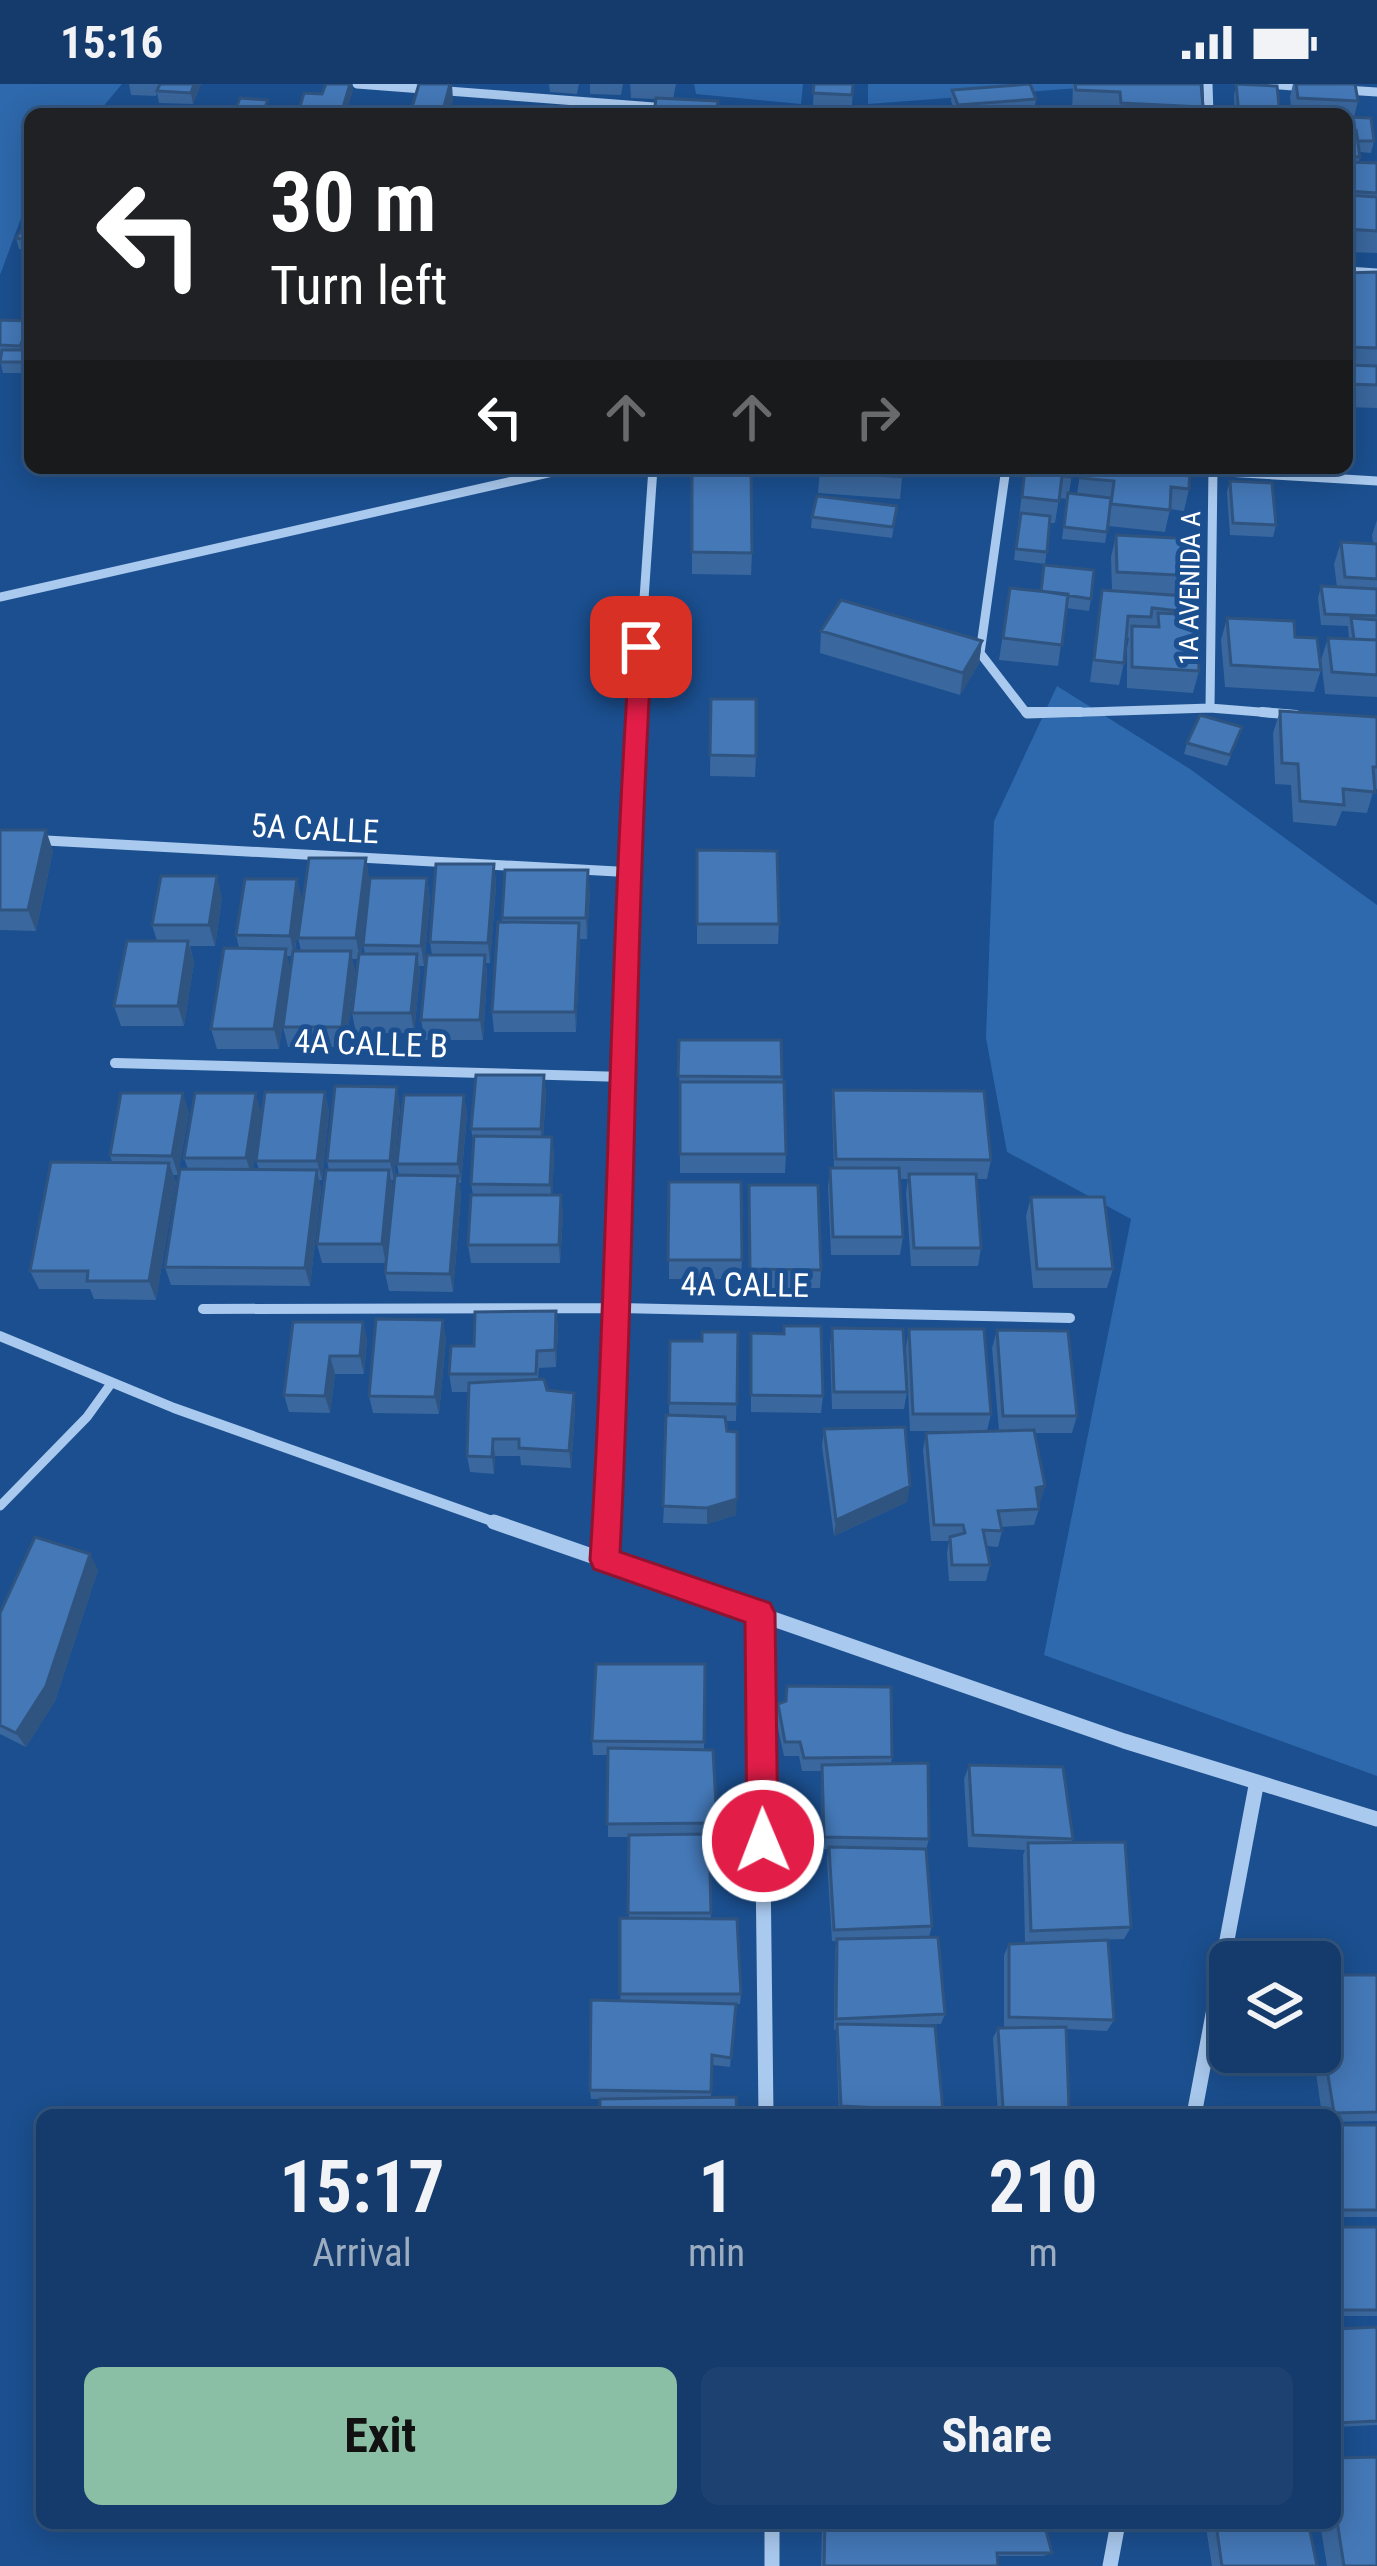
<!DOCTYPE html>
<style>
:root{--surface:#143b6b;--page:#1d4271;--text:#f1f3f6;--muted:#9dadc1;--line:#33557e;--accent:#8abfa5}
body{margin:0;font-family:"Roboto Condensed",sans-serif;background:var(--page);color:var(--text);height:100vh;display:flex;flex-direction:column;font-size:45px;white-space:nowrap}
*{box-sizing:border-box;margin:0}
p{font-size:39px;color:var(--muted)}
.icon{flex:none;width:66px;height:66px;fill:none;stroke:currentColor;stroke-width:2;stroke-linecap:round;stroke-linejoin:round}
.map{position:relative;flex:1;overflow:hidden}
.side{position:absolute;left:36px;top:2025px;width:1305px;height:420px;display:flex;flex-direction:column;background:var(--surface);border-radius:18px;box-shadow:0 6px 30px #0003,0 0 0 3px var(--line)}
.side>*{flex:none}
.guide{position:absolute;left:24px;top:24px;width:1329px;height:366px;border-radius:18px;box-shadow:0 6px 30px #0003,0 0 0 3px var(--line);background:#202124;color:#fff;overflow:hidden}
.controls{position:absolute;left:1209px;top:1857px;display:grid;gap:24px}
.controls a{display:grid;place-items:center;width:132px;height:132px;border-radius:18px;background:var(--surface);box-shadow:0 6px 30px #0003,0 0 0 3px var(--line);font-size:60px}
.pin{position:absolute;display:grid;place-items:center;width:102px;height:102px;color:#fff;margin:-51px;border-radius:24px;box-shadow:0 6px 18px #0006}
.me{position:absolute;width:132px;margin:-66px;rotate:359deg;stroke-linejoin:round;filter:drop-shadow(0 0 9px #0008)}
.turn{display:flex;align-items:center;gap:42px;height:252px;padding:0 48px;font-size:54px}
.turn .icon{width:156px;height:156px;stroke-width:2.5}
.turn b{display:block;font-size:84px;line-height:102px}
.lanes{display:flex;align-items:center;height:114px;padding:0 48px;background:#0003;justify-content:center;gap:60px;direction:ltr}
.lanes .off{opacity:.35}
.eta{display:flex;justify-content:space-evenly;align-items:center;height:204px;text-align:center}
.eta b{font-size:72px;font-weight:700;line-height:84px}
.button{display:flex;gap:24px;margin-top:auto;padding:24px 48px}
.button a{flex:1;height:138px;border-radius:18px;background:var(--accent);color:#111;font-size:48px;font-weight:700;line-height:138px;text-align:center}
.button a+a{background:var(--page);color:var(--text)}
.status{display:flex;justify-content:space-between;align-items:center;height:84px;padding:0 60px;background:var(--surface);direction:ltr}
.status svg{height:33px;fill:currentColor}
.map>svg:first-child{display:block}
.green{fill:#2e69ad}
.lines{fill:none;stroke-linecap:round;stroke-linejoin:round}
.lane{stroke:#a9c9ee;stroke-width:9}
.street-far2{stroke:#a9c9ee;stroke-width:9}
.street-far1{stroke:#a9c9ee;stroke-width:10}
.street{stroke:#a9c9ee;stroke-width:15}
.wall{fill:#3a679d}
.shaded-wall{fill:#305480}
.building{fill:#4478b7;stroke:#305480;stroke-width:3}
.route{fill:#e11d48;stroke:#92132f;stroke-width:3}
.labels{text-anchor:middle;stroke-width:10;stroke-linejoin:round;paint-order:stroke}
.far-street-label{font-size:27px;fill:#fff;stroke:#1b4f8f}
.street-label{font-size:33px;fill:#fff;stroke:#1b4f8f}
</style>
<div class="status"><b>15:16</b><svg viewBox="0 0 49 12"><path d="M0 12V9h3v3zM5 12V6h3v6zM10 12V3h3v9zM15 12V0h3v12zM26 1h20v11H26zM47 4h2v5h-2z"/></svg></div>
<div class="map">
<svg width="1377" height="2482" viewBox="0 0 1377 2482">
<rect width="100%" height="100%" fill="#1b4f8f"/>
<!-- green -->
<path class="green" d="M0,0H122L97,30H30V110L0,191Z
M694,0H803L801,20L696,10Z
M868,0H1119V1L868,20Z
M1057,602L1190,685L1377,821V1692L1044,1571L1131,1135L1007,1068L986,954L994,737Z"/>
<g class="lines">
<!-- lane -->
<path class="lane" d="M0,1422L87,1333L110,1301"/>
<!-- street-far2 -->
<path class="street-far2" d="M357,0L667,24
M1208,0L1209,30
M1266,0L1306,3
M1345,6L1377,8
M705,26L792,30
M1347,187L1377,189
M1006,384L980,569L1027,630L1210,624L1296,631
M1159,384L1377,397
M0,513L570,384
M1210,624L1213,384
M636,631L653,384"/>
<!-- street-far1 -->
<path class="street-far1" d="M1026,628H1080
M1262,628L1296,631
M37,756L626,788
M115,979L625,993
M203,1225L619,1224L1070,1234
M0,1252L174,1324L503,1441
M607,1441C622,1170 619,899 637,628"/>
<!-- street -->
<path class="street" d="M494,1438L1124,1657L1377,1735
M605,1476L607,1438
M760,1529L766,2031
M1194,2031L1256,1702
M772,2439V2482
M1110,2482L1118,2439"/>
</g>
<!-- wall -->
<path class="wall" d="M129,0H201L193,20L159,19L157,8L156,12L131,11Z
M549,0H579L577,10L550,8Z
M590,0H623L621,11L590,10Z
M630,0H676L673,15L718,17V30H654L656,15L631,14Z
M814,0H853L852,22L813,21Z
M1073,0H1201V30L1072,28Z
M1236,0L1280,30H1235L1234,11Z
M1293,0H1355L1358,17L1354,33L1374,57L1371,69L1360,68L1359,78L1377,79V169L1347,168V30H1292L1290,13Z
M952,6L1036,15L1034,27L956,30L951,17Z
M30,134V167L19,165L16,154Z
M1377,188V324L1347,323V189Z
M0,236L25,268L28,276L30,269V295H28L26,287L25,289H3L0,276Z
M692,384L752,469L751,491L692,490Z
M820,384H903L900,415L818,409Z
M1025,384H1073L1069,409L1077,410L1081,384H1190L1189,405L1184,427L1170,425L1165,448L1108,442L1105,459L1062,455L1067,415L1059,414L1055,439H1050L1045,480L1014,476Z
M1230,397L1276,441L1273,453L1230,451L1227,408Z
M897,422L892,454L811,444L812,433Z
M1377,436V613L1325,610L1321,576L1328,554L1349,555L1348,542L1321,541L1318,514L1321,502L1337,503L1334,480L1341,458L1373,459L1372,451Z
M1116,451L1196,492L1191,513L1198,529L1199,587L1193,609L1127,604V564L1129,554H1126L1124,579L1119,601L1090,598L1102,506L1112,507L1111,473Z
M1010,504L1091,515L1089,527L1066,524L1058,582L999,576Z
M1227,534L1295,553L1321,586L1314,608L1225,603L1221,556Z
M821,547L982,557L979,579L960,611L820,569Z
M711,615L756,672L755,693L710,692Z
M1280,627L1377,633V705H1374L1367,729L1342,727L1336,742L1293,738L1291,701L1275,700L1273,649Z
M1242,643L1227,682L1184,670L1187,659Z
M0,746L53,767L36,847L0,846Z
M697,766L779,840L778,860H697Z
M366,774L369,795L361,870H365L363,861L427,794L430,815L424,882H419L420,891L414,949H356L352,929L359,875H352L355,887L346,963H288L283,943L292,872H287L290,885L279,965H217L211,945L239,864L236,851L302,815L295,867H301L298,854Z
M494,780L496,801L490,879H486L487,891L483,956H425L421,936L432,871L430,858Z
M505,786L590,807L587,855H580L576,948H494L492,928L502,838Z
M222,813L215,862H190L194,878L184,942H121L114,922L157,857L152,841Z
M679,956H781L786,1070L785,1089H680Z
M544,991L546,1011L543,1053H552L554,1072L552,1111H561L563,1130L560,1179H471L468,1161L473,1111L471,1100L474,1061L471,1045Z
M833,1006L991,1076L987,1095H976L981,1164L978,1182H911L906,1109L908,1095H900L903,1153L900,1171H831L828,1103L830,1084H834L832,1026Z
M325,1008L329,1028L322,1096H319L321,1105L310,1202L171,1201L165,1183L188,1085L184,1074L261,1028L253,1085H259L256,1077Z
M464,1011L467,1030L461,1099H459L461,1111L453,1208L389,1207L385,1189L386,1179H322L317,1160L329,1086L327,1077L400,1022L394,1096H391L393,1106L399,1091L397,1080Z
M189,1028L178,1091H173L176,1098L156,1216L94,1215L90,1205H39L30,1187L112,1078L110,1071Z
M669,1098L742,1176L741,1195H669Z
M749,1101L821,1186L820,1204H749Z
M1031,1113L1113,1185L1107,1204H1033L1026,1132Z
M556,1227L558,1245L556,1283L539,1284L538,1295L547,1306L574,1309L575,1326L571,1384L521,1381L520,1372H495L494,1390L470,1388L467,1372L469,1308H452L449,1290L474,1262Z
M363,1238L367,1256L364,1290H335L330,1329L289,1328L284,1311Z
M832,1244L907,1308L904,1325H832L830,1262Z
M909,1245L991,1330L987,1347H910L906,1263Z
M997,1246L1077,1332L1072,1349H1034L1045,1402L1040,1418L1038,1419L1039,1425L1034,1441L1001,1443L1002,1447L998,1463L987,1462L990,1481L986,1497H949L947,1469L949,1457H931L923,1366L926,1349L999,1347L992,1264Z
M738,1248L736,1337H725L736,1431L707,1440L663,1439L669,1331L670,1257H702Z
M751,1249L823,1312L821,1329L751,1328Z
M446,1254L439,1330L373,1329L369,1312Z
M824,1345L907,1418L834,1452L822,1362Z
M98,1486L55,1617L26,1663L0,1650V1529Z
M705,1580L704,1666L717,1739L716,1752H709L711,1835L741,1910L740,1920H736L730,1983L712,1981L711,2013L591,2015L590,2006L620,1917L629,1834V1753H608V1671H593L592,1657Z
M778,1620L892,1673L891,1680L929,1755L926,1766L932,1842L929,1853L945,1930L941,1940L915,1941L943,2027L940,2031H839L836,1945L834,1946L835,1867L837,1857H832L827,1775L828,1765H822L821,1687H802L799,1672H784L776,1635Z
M969,1681L1073,1755L1071,1758L1131,1843L1124,1855L1025,1858L1023,1771L1025,1766L968,1763L964,1695Z
M1009,1860L1114,1936L1107,1947L1066,1945L1069,2024L1065,2031H998L993,1954L998,1944L1004,1943V1871Z
M1320,1891H1377V2037L1335,2038V2031H1322L1313,1968H1320Z
M1335,2041H1377V2133H1335Z
M1335,2143H1377V2232H1335Z
M1377,2243V2341L1335,2343V2245Z
M1335,2374L1377,2482H1327L1320,2439H1335Z
M825,2439L1052,2469L1043,2472H997L998,2482H821L822,2443Z
M1216,2440L1317,2482H1212L1206,2443Z"/>
<!-- shaded-wall -->
<path class="shaded-wall" d="M194,0H201L193,20L191,9Z
M350,0H352L353,7L346,30H341Z
M450,0H452L453,16L450,30H442Z
M30,237V256L25,268L28,278L24,284L25,289L20,262Z
M982,557L979,579L960,611L963,589Z
M46,746L53,767L36,847L28,826Z
M366,774L369,795L360,875L356,854Z
M494,780L496,801L490,879L488,859Z
M588,786L590,807L587,855L586,834Z
M217,792L222,813L215,862L209,841Z
M427,794L430,815L424,882L421,862Z
M297,795L302,815L294,872L290,852Z
M579,839L580,859L576,948L575,928Z
M188,857L194,878L184,942L178,922Z
M286,865L290,885L279,965L274,945Z
M351,867L355,887L346,963L342,943Z
M417,870L420,891L414,949L411,929Z
M485,871L487,891L483,956L480,936Z
M544,991L546,1011L542,1065L541,1045Z
M397,1003L400,1022L394,1096L390,1077Z
M325,1008L329,1028L322,1096L317,1077Z
M183,1009L189,1028L178,1091L172,1072Z
M256,1009L261,1028L252,1093L246,1074Z
M464,1011L467,1030L461,1099L458,1080Z
M552,1053L554,1072L552,1120L550,1101Z
M169,1079L176,1098L156,1216L149,1197Z
M317,1086L321,1105L310,1202L305,1184Z
M389,1086L393,1106L386,1179L382,1160Z
M458,1092L461,1111L453,1208L450,1190Z
M561,1111L563,1130L560,1179L559,1161Z
M556,1227L558,1245L556,1283L555,1266Z
M443,1236L446,1254L439,1330L435,1313Z
M363,1238L367,1256L364,1290L360,1272Z
M330,1272L335,1290L330,1329L325,1312Z
M574,1309L575,1326L571,1384L569,1367Z
M493,1355L495,1372L494,1390L492,1373Z
M910,1402L907,1418L834,1452L836,1436Z
M1045,1402L1040,1418L1031,1421L1036,1404Z
M737,1415L736,1431L707,1440V1424Z
M90,1470L98,1486L55,1617L26,1663L16,1649Z"/>
<!-- building -->
<path class="building" d="M160,0H194L191,9L157,7Z
M326,0H350L341,30L298,29L304,9L322,10Z
M419,0H450L442,30H410Z
M814,0H853L852,11L813,9Z
M1030,0L1036,15L958,21L952,6Z
M1075,0H1201L1203,23L1121,19L1120,8L1076,6Z
M1236,0L1277,2L1280,30H1239Z
M1296,0H1355L1358,17L1298,14Z
M240,14L268,16L263,28L292,30H215L217,26L235,27Z
M656,14L718,17L716,30H654Z
M530,23L570,25L569,30H528Z
M108,24L147,29L104,30Z
M1347,33L1371,34L1374,57H1358L1356,46L1347,45Z
M1347,45L1356,46L1360,73L1347,72Z
M1347,78L1377,79V109L1347,107Z
M1347,111L1377,113V147L1347,145Z
M30,134V156L16,154Z
M1377,188V264L1347,263V189Z
M0,236L30,237L20,262L0,261Z
M2,266H25L22,278H0Z
M1347,268L1349,281L1377,282V301L1347,300Z
M692,384H751L752,469L692,468Z
M820,384H903L902,393L819,387Z
M1025,384H1073L1072,393L1062,392L1059,417L1022,413Z
M1081,384H1190L1189,405L1171,403L1170,426L1111,420L1114,397L1080,394Z
M1230,397L1272,399L1276,441L1233,439Z
M1068,409L1111,414L1107,448L1064,443Z
M817,412L897,422L893,443L812,433Z
M1021,429L1050,432L1047,468L1016,465Z
M1116,451L1194,455L1196,492L1117,488Z
M1341,458L1377,460V495L1345,493Z
M1044,481L1094,486L1091,515L1041,507Z
M1321,502L1377,505V532L1325,530Z
M1010,504L1068,510L1062,561L1003,554Z
M1102,506L1198,513V529L1152,524L1151,533L1128,532L1124,579L1094,576Z
M841,516L982,557L963,589L821,547Z
M1158,529L1197,531L1199,587L1132,583V542L1159,543Z
M1227,534L1294,537L1295,553L1317,554L1321,586L1231,581Z
M1351,534L1377,536V556L1354,555Z
M1328,554L1377,556V591L1332,588Z
M711,615H756V672L710,671Z
M1280,627L1377,633V683H1373L1375,708L1343,705L1344,721L1300,717L1298,680L1282,679Z
M1200,631L1242,643L1230,671L1187,659Z
M0,746H46L28,826H0Z
M697,766L777,767L779,840H697Z
M309,774H366L356,854H298Z
M436,780H494L488,859L430,858Z
M505,786H588L586,834H502Z
M161,792H217L209,841H152Z
M370,794H427L421,862L363,861Z
M245,795H297L290,852L236,851Z
M498,838L579,839L575,928H492Z
M127,857H188L178,922H114Z
M224,864L286,865L274,945H211Z
M293,867H351L342,943H283Z
M359,870H417L411,929H352Z
M427,871H485L480,936H421Z
M679,956H781L782,993L678,992Z
M476,991H544L541,1045H471Z
M680,998H784L786,1070H680Z
M335,1002L397,1003L390,1077H327Z
M833,1006L984,1007L991,1076L836,1075Z
M265,1008H325L317,1077H256Z
M121,1009H183L172,1072L110,1071Z
M195,1009H256L246,1074H184Z
M404,1011H464L458,1080H397Z
M474,1052L552,1053L550,1101L471,1100Z
M51,1078L169,1079L149,1197H87L88,1187H30Z
M830,1084H899L903,1153H833Z
M180,1085L317,1086L305,1184L165,1183Z
M326,1086H389L382,1160H317Z
M909,1090H976L981,1164H914Z
M395,1091L458,1092L450,1190L385,1189Z
M669,1098H741L742,1176H668Z
M749,1101H818L821,1186L750,1185Z
M471,1111H561L559,1161H468Z
M1031,1113H1104L1113,1185H1037Z
M556,1227L555,1266L537,1267L536,1290H449L451,1262H474L475,1228Z
M376,1235L443,1236L435,1313L369,1312Z
M293,1238H363L360,1272H330L325,1312L284,1311Z
M784,1242H821L823,1312L751,1311V1249L784,1250Z
M832,1244L903,1245L907,1308H834Z
M909,1245H984L991,1330H913Z
M997,1246L1068,1247L1077,1332H1003Z
M702,1248H738L737,1320L669,1319L670,1257H702Z
M544,1295L547,1306L574,1309L569,1367L519,1364V1355H493L492,1373L467,1372L469,1299Z
M666,1331L725,1333L727,1347L737,1348V1415L707,1424L663,1422Z
M905,1343L910,1402L836,1436L824,1345Z
M1034,1346L1045,1402L1036,1404L1039,1425L998,1427L1002,1447L983,1446L990,1481H952L950,1453L965,1449L963,1441H934L926,1349Z
M35,1453L90,1470L46,1602L16,1649L0,1641V1529Z
M596,1580H705L704,1658L592,1657Z
M787,1602L891,1603L892,1673L804,1674L800,1658H785L778,1620L786,1617Z
M608,1664L713,1666L717,1739L607,1740Z
M928,1679L929,1755L824,1753L822,1681Z
M969,1681L1063,1683L1073,1755L973,1751Z
M709,1750L711,1829H628L629,1751Z
M1125,1758L1131,1843L1031,1847L1028,1759Z
M829,1763L926,1765L932,1842L834,1846Z
M620,1834L737,1835L741,1910H620Z
M938,1853L945,1930L836,1935L837,1855Z
M1108,1856L1114,1936L1009,1933V1860Z
M1320,1891H1377V2028L1334,2029L1320,1941Z
M591,1916L736,1920L731,1974L712,1971L711,2008L590,2006Z
M837,1940L935,1942L943,2027L841,2022Z
M1066,1943L1069,2024H1003L998,1944Z
M736,2013L737,2031H600V2015Z
M1335,2041H1377V2126H1335Z
M1335,2143H1377V2226H1335Z
M1377,2243V2337L1335,2339V2245Z
M1377,2373V2482H1344L1335,2424V2374Z
M825,2439H1044L1052,2469H997L998,2482H824Z
M1216,2440L1309,2442L1317,2482H1222Z"/>
<!-- route -->
<path class="route" d="M641,556L652,563C634,865 636,1166 620,1468L770,1519L775,1529L778,1757L774,1768L763,1773L751,1768L747,1757L745,1538L594,1485L590,1476C609,1172 609,867 630,563Z"/>
<g class="labels">
<!-- far-street labels -->
<g class="far-street-label">
<text transform="translate(1190 504) rotate(-89)" y="9">1A AVENIDA A</text>
</g>
<!-- street labels -->
<g class="street-label">
<text transform="translate(315 744) rotate(3)" y="12">5A CALLE</text>
<text transform="translate(371 959) rotate(2)" y="12">4A CALLE B</text>
<text transform="translate(745 1200) rotate(1)" y="12">4A CALLE</text>
</g>
</g>
</svg>
<div class="controls">
<a><svg class="icon" aria-label="layers" viewBox="0 0 24 24"><path d="M12 4l9 5-9 5-9-5zM3 14l9 5 9-5"/></svg></a>
</div>
<div class="pin" style="left:641px;top:563px;background:#d93025"><svg class="icon" aria-label="arrive" viewBox="0 0 24 24"><path d="M6 21V4h12l-3 4 3 4H6"/></svg></div>
<svg class="me" style="left:763px;top:1757px" viewBox="-20 -20 40 40"><circle r="17" fill="#e11d48" stroke="#fff" stroke-width="3"/><path d="M0-11L8 9 0 5-8 9z" fill="#fff"/></svg>
<div class="guide">
<div class="turn"><svg class="icon" aria-label="left" viewBox="0 0 24 24"><path d="M17 20v-9H6M10 6l-5 5 5 5"/></svg><div><b>30 m</b>Turn left</div></div>
<div class="lanes"><svg class="icon" aria-label="left" viewBox="0 0 24 24"><path d="M17 20v-9H6M10 6l-5 5 5 5"/></svg><svg class="icon off" aria-label="ahead" viewBox="0 0 24 24"><path d="M12 20V5M6 11l6-6 6 6"/></svg><svg class="icon off" aria-label="ahead" viewBox="0 0 24 24"><path d="M12 20V5M6 11l6-6 6 6"/></svg><svg class="icon off" aria-label="right" viewBox="0 0 24 24"><path d="M7 20v-9h11M14 6l5 5-5 5"/></svg></div>
</div>
<section class="side">
<div class="eta">
<div><b>15:17</b><p>Arrival</p></div>
<div><b>1</b><p>min</p></div>
<div><b>210</b><p>m</p></div>
</div>
<div class="button"><a>Exit</a><a>Share</a></div>
</section>
</div>
